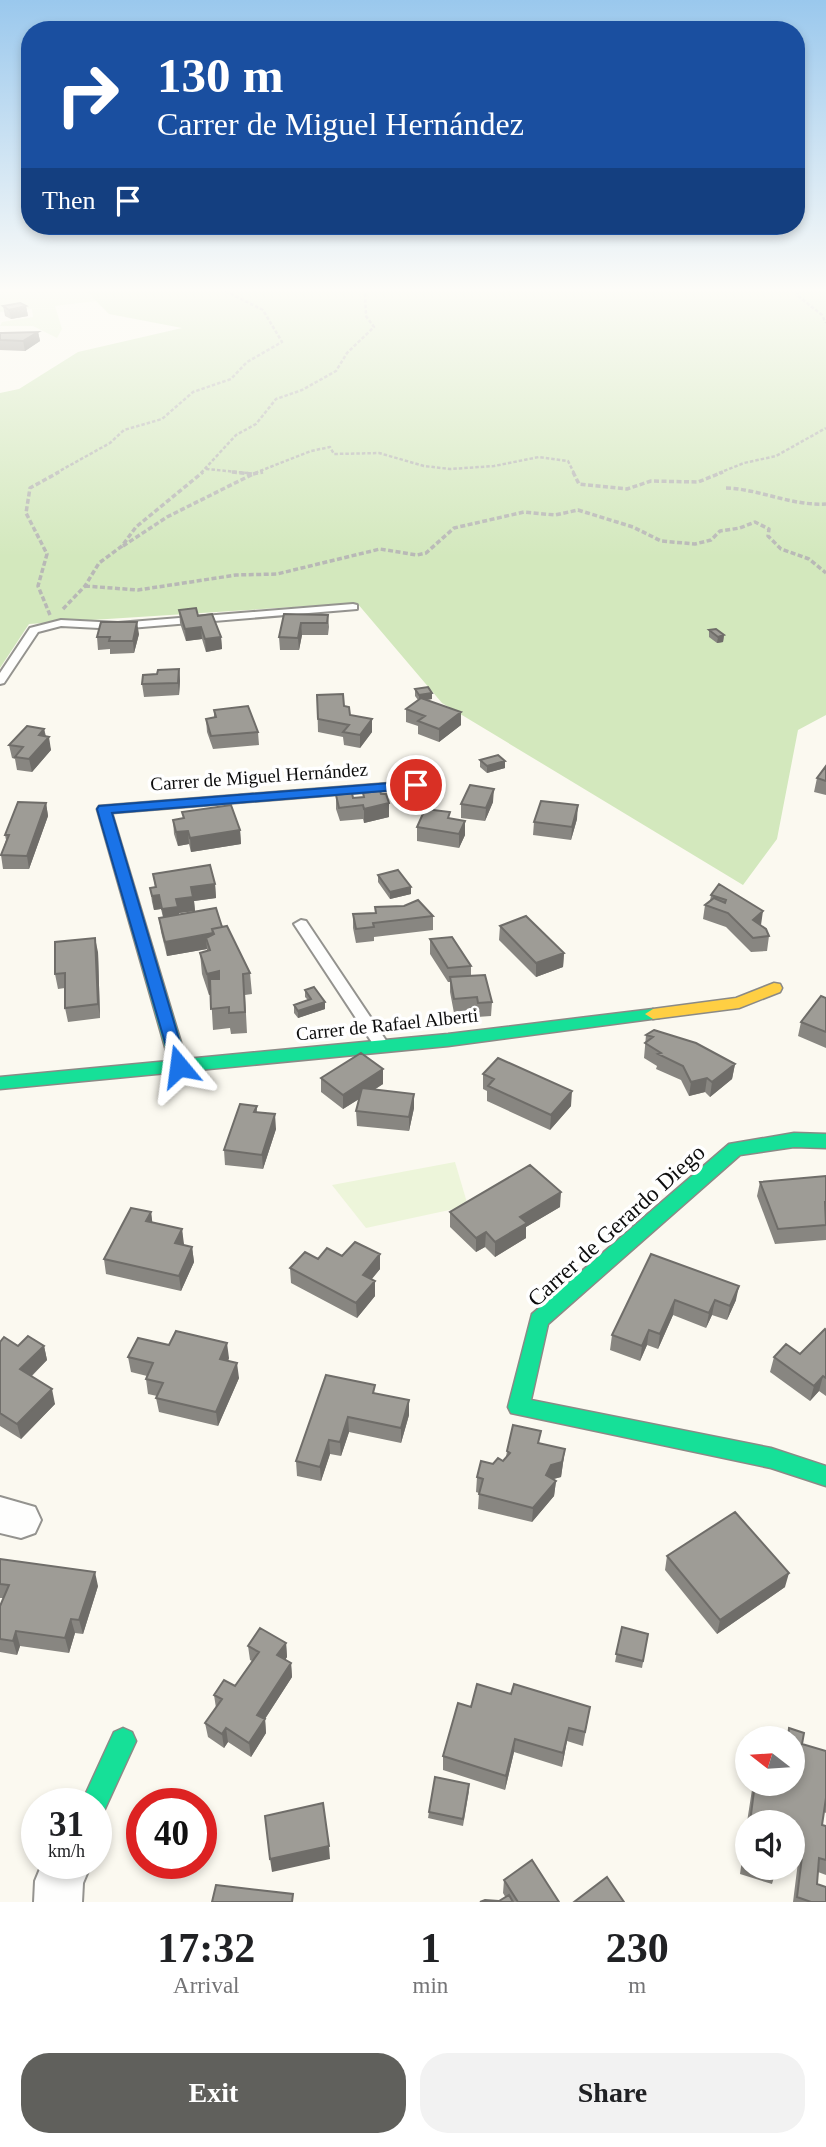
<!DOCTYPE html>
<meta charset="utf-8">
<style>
:root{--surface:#fff;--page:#f2f2f2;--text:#202124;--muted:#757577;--accent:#60605c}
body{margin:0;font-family:Georgia,serif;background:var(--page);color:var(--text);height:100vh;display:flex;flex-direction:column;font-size:26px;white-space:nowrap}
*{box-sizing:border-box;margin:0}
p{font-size:23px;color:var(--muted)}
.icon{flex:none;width:38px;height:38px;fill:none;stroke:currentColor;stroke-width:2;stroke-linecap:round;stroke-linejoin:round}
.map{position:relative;height:1902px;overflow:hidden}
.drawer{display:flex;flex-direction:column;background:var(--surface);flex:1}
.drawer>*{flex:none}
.guide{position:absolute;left:21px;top:21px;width:784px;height:214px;border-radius:28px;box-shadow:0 4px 10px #0003;background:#1a4fa0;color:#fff;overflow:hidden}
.needle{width:46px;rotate:287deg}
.buttons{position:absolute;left:735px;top:1726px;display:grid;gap:14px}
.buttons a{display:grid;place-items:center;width:70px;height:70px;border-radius:50%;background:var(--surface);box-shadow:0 4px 10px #0003;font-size:35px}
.speed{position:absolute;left:21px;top:1788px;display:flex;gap:14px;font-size:35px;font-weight:700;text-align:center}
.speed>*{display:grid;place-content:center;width:91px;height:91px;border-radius:50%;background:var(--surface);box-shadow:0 4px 10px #0003;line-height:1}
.speed small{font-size:18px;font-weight:400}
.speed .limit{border:10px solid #d22;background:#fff;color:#111}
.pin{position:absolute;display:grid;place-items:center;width:60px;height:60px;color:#fff;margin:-30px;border:4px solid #fff;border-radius:50%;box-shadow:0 2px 7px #0007}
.me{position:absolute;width:77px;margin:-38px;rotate:344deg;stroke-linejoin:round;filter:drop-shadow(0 0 5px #0008)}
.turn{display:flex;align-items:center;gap:24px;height:147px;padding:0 21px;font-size:32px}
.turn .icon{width:91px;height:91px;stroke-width:2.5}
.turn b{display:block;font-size:49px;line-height:60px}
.then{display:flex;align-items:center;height:66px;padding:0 21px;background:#0003;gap:14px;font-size:26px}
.eta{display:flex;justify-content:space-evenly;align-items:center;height:119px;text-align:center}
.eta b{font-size:42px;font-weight:800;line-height:49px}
.action{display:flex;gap:14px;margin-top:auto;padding:14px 21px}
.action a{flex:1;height:80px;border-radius:28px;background:var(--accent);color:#fff;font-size:28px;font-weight:800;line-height:80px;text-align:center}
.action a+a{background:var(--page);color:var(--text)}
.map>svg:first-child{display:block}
.green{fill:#e3f1d0}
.forest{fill:#d3e8bd}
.pitch{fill:#edf5da}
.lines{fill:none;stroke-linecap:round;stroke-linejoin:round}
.lane-casing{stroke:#94938f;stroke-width:4}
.street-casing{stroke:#94938f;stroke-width:4}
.fast-casing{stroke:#8b8a86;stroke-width:3}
.slow-casing{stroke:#8b8a86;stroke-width:3}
.path-far1{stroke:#b8b8b6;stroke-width:2.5;stroke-dasharray:3.5 2;stroke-linecap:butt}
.path{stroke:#b8b8b6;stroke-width:3.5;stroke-dasharray:5 2.5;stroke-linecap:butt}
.lane{fill:#fefefd;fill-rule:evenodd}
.street{fill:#fefefd;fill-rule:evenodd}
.fast{fill:#16e098;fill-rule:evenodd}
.slow{fill:#ffcf43;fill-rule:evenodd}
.wall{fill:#888681}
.shaded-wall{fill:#6f6d69}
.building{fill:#9e9c96;stroke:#6f6d69;stroke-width:2}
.route{fill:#1a73e8;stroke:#114b97;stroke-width:2}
.labels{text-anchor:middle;stroke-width:7;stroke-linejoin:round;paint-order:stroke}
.street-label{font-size:19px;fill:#0d0d0d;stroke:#fff}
.near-street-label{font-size:23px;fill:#0d0d0d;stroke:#fff}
</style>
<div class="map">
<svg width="826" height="1902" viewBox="0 0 826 1902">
<rect width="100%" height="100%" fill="#fbf9f0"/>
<!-- green -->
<path class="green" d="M0,291H86L96,301L55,306L62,329L57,338L33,326H0L2,322L33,317L32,309L0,312Z"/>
<!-- forest -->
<path class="forest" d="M86,291H826V715L798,730L777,839L743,885L442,703L357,603L29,624L0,668V393L19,389L78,352L182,328L109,314Z"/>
<!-- pitch -->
<path class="pitch" d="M455,1162L468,1206L366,1228L332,1185Z"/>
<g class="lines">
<!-- lane casing -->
<g class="lane-casing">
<path id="lane" d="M353,604L357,605V609L118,629L61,626L38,632L4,683L0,684V673L30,628L61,620L118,623Z
M301,920L306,921L387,1042L390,1046L387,1050H377L294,924Z"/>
</g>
<!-- street casing -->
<g class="street-casing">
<path id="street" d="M0,1497L35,1507L41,1520L35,1533L21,1538L0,1533Z
M42,1864H91L83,1883L82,1902H34L35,1881Z"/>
</g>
<!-- fast casing -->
<g class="fast-casing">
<path id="fast" d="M416,781L423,785L421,788L112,813L186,1059L448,1034L653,1009L661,1014L659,1018L448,1046L0,1089V1077L169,1061L97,809L99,806Z
M794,1133L826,1134V1148L794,1147L740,1155L548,1324L531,1400L771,1448L826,1466V1486L771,1468L511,1413L508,1407L532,1314L729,1144Z
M123,1728L132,1732L136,1741L103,1813L96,1816V1804H81L114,1732Z"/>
</g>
<!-- slow casing -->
<g class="slow-casing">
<path id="slow" d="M774,983L780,984L782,988L780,992L739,1008L653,1019L645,1014L653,1009L736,998Z"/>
</g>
<!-- path-far1 -->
<path class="path-far1" d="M798,291L797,295L822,315L826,323
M206,469L248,473
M56,473L110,443L124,430L162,419L193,392L231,379L247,362L282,342L263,310L225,291
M201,473L236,435L256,424L276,399L302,390L336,371L347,353L374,327L366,316L365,291
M255,473L311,451L330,447L334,454L379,453L424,466L450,469L494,466L539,457L568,461L574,473
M719,473L744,463L776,456L826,428"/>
<!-- path -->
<path class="path" d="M573,472L579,484L627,489L651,481L698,482L723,472
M253,474L263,472
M726,488C760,489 791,506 826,504
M123,546L167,517L253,474L231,472
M85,586L138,590L236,575L277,574L380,549L417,555L426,553L454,528L524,512L555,515L578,510L633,527L661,541L695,544L711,540L720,531L740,528L755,522L769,529L768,536L781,549L809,559L826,573
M63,609L85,586L99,563L122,546L136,527L203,472
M50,615L38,586L47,554L26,513L30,488L59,472"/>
<!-- lane -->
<use href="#lane" class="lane"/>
<!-- street -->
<use href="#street" class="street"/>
<!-- fast -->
<use href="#fast" class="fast"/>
<!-- slow -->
<use href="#slow" class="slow"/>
</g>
<!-- wall -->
<path class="wall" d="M3,306H26L28,316L11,319L5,316Z
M38,332L40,341L25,351L0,350V333Z
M179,610L198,616L221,637L222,649L206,652L202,639L186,641L180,623Z
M284,614L328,615L329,627L328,635H302L299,650H280L279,637Z
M709,630L724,635L723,642L717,643L709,637Z
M139,634L134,653L110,654V649L98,650L97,637Z
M179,669L180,681L179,695L144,697L142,684L157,674Z
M415,689L432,699L426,700L461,725L439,742L418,734V726L406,722V709L418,700L415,696Z
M317,695L344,706L350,715L372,732L360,748L344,745L343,737L318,732Z
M214,710L258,732L259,745L213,749L207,732L206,719L214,717Z
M44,729L46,736L51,750L32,772L17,770L15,759L12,758L9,745Z
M480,760L505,761V768L487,773L480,767Z
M826,766V795L814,792L817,778Z
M363,793L389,817L364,823L363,819L340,821L336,809V795L353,798L363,797Z
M493,802L485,821L461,818V804Z
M46,803L48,816L29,869H3L1,855L6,840L5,835Z
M182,812L240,830L241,844L191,852L189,844L178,846L174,834L173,820L183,818Z
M450,819L465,835L459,848L417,841V827Z
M577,819L571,840L533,835L534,822Z
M153,874L215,884L216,898L194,901L195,911L179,913V915L222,927L250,973L252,994L245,995L247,1033L231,1034L230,1028L213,1030L211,995H209L202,974L200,953L207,951V949L167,956L161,932L159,918L163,917L161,909L154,910L152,902L150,888L155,887Z
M378,875L411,894L390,899L378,882Z
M719,884L761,925L769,936L767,951L751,952L726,927L703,919L705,905L710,901L711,895Z
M375,907L433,916V930L374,937V941L356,943L353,928V914L375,913Z
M500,926L564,953L563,967L536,977L499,940Z
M430,939L471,966V976L492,1002L491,1016L477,1017L476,1011L454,1013L450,992V982H448L430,954Z
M98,952L100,1018L68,1022L65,1008V988L58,989L55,974Z
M305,990L325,1002V1009L298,1018L294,1013V1005L308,1000L305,997Z
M826,998V1048L798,1036L801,1022Z
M646,1035L735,1064L732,1079L710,1097L705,1092L689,1096L681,1080L656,1069L657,1066L644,1058Z
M383,1069V1084L374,1090L414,1108L409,1131L357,1126L356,1111L359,1099L343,1109L321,1092V1078Z
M483,1074L571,1106L550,1130L487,1101V1091L483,1089Z
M257,1106V1112L276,1129L263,1169L225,1165L224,1150Z
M826,1176V1240L775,1244L757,1196L760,1182Z
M560,1207L526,1227V1238L495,1257L485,1247L476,1252L450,1227V1212Z
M151,1212L152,1222L182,1229L183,1245L192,1247L194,1262L181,1291L106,1274L104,1259Z
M651,1254L736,1300L727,1320L712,1315L706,1328L673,1315L658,1349L647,1345L640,1361L610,1350L612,1335Z
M342,1256L380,1269L372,1279L375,1296L357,1318L291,1283L290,1268Z
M826,1330V1396L819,1391L810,1401L770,1372L774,1357L800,1354Z
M0,1342L18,1346H44L47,1360L31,1377L55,1404L21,1439L0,1426Z
M169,1345L229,1358L228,1361L239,1378L218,1426L159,1412L156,1398L157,1396L148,1394L146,1379L147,1376L131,1372L128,1357Z
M375,1393L409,1415L401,1443L349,1432L341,1456L330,1454L321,1481L297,1476L296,1461Z
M540,1444L565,1449L561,1477L553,1479L556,1481L554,1496L532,1522L478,1509L479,1493L476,1492L477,1477L493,1464L503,1461L506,1457L507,1451Z
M667,1556L785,1587L717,1634L665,1570Z
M0,1559L98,1586L83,1634L75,1633L69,1653L20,1646L17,1655L0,1652V1606L4,1598H0Z
M622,1627L648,1634L642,1668L615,1662Z
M286,1643L287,1657L285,1660L291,1663L292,1677L265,1719L266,1733L251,1757L228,1742L224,1748L208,1737L205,1723L216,1708L214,1695L235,1686L252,1661L250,1660L248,1646Z
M511,1694L590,1707L583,1746L567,1741L562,1767L514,1752L505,1790L443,1770V1756L471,1707Z
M789,1728L802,1744L826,1751V1813L824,1812L822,1825L826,1826V1875L818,1872L817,1884L826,1902H793L798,1862L793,1860V1822H747L753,1783H793V1738H786Z
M469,1791L463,1826L428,1818L429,1812Z
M747,1823V1867H777L772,1884L740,1874Z
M504,1880L559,1902H480L499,1901L506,1898L503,1893Z"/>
<!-- shaded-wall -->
<path class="shaded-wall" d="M26,306L28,316L11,319L9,310Z
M38,332L40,341L25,351L23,341Z
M137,622L139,634L134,653L133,641Z
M301,623L302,635L299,650L298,638Z
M201,627L202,639L186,641L185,629Z
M724,635L723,642L717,643L718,637Z
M221,637L222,649L206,652L205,639Z
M179,669L180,681L179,695L178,683Z
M432,693V699L419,701V695Z
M461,712V725L439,742V729Z
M372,719V732L360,748V735Z
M44,729L46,740L49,737L51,750L32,772L29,759L39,735Z
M505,761V768L487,773V766Z
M494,789L493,802L485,821L486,808Z
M46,803L48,816L29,869L27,856Z
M389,803V817L364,823V809Z
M578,805L577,819L571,840L572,827Z
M465,821V835L459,848V834Z
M240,830L241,844L191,852L190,838Z
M188,831L189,844L178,846L176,832Z
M215,884L216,898L194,901L195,911L179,913L180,921L164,923L162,909L191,887Z
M411,887V894L390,899V892Z
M159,895L161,909L154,910L152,896Z
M763,911L761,925L753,920Z
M213,933L214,947L206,938L207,949L167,956L165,942Z
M95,938L98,952L100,1018L98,1004Z
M564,953L563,967L536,977V963Z
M219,971L221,991L209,995L207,974Z
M325,1002V1009L298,1018V1011Z
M735,1064L732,1079L710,1097L712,1082Z
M383,1069V1084L343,1109V1095Z
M707,1078L705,1092L689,1096L691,1082Z
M572,1091L571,1106L550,1130L551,1115Z
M414,1094V1108L409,1131V1117Z
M275,1114L276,1129L263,1169L262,1155Z
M561,1192L560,1207L526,1227V1238L495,1257V1242L520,1217Z
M151,1212L153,1227L146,1221Z
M182,1229L184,1244L177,1258L175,1243Z
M486,1232L485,1247L476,1252V1238Z
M192,1247L194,1262L181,1291L179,1276Z
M380,1254V1269L363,1289V1275Z
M375,1281V1296L357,1318L356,1303Z
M739,1286L736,1300L727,1320L730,1306Z
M675,1300L673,1315L658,1349L660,1334Z
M715,1300L712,1315L706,1328L709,1313Z
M649,1330L647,1345L640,1361L642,1346Z
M227,1343L229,1358L222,1374L220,1359Z
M44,1346L47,1360L23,1384L20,1369Z
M237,1363L239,1378L218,1426L216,1412Z
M823,1376L819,1391L810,1401L814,1386Z
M52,1389L55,1404L21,1439L17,1424Z
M409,1400V1415L401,1443V1428Z
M348,1417L349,1432L341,1456L340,1442Z
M329,1440L330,1454L321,1481L320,1467Z
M565,1449L561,1477L550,1480L546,1475L551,1465Z
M556,1481L554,1496L532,1522L533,1508Z
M95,1572L98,1586L83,1634L79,1620Z
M789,1573L785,1587L717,1634L720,1620Z
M71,1619L75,1633L69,1653L65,1638Z
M16,1631L20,1646L17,1655L13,1641Z
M286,1643L287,1657L279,1669L277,1655Z
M291,1663L292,1677L259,1728L257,1715Z
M265,1719L266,1733L251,1757L249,1743Z
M226,1728L228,1742L224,1748L222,1734Z
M569,1728L567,1741L562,1767L563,1753Z
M515,1739L514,1752L505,1790L506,1776Z
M329,1846L330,1859L272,1872L270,1859Z"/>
<!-- building -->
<path class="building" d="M20,303L26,306L9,310L3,306Z
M38,332L23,341L0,340V333H2Z
M196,608L198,616L212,614L221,637L205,639L201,627L185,629L179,610Z
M284,614L328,615L327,623H301L298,638L279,637Z
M101,622H137L133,641H109L110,637H97Z
M716,629L724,635L718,637L709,630Z
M179,669L178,683L142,684L143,675L157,674L158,670Z
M428,687L432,693L419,695L415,689Z
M343,694L344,706L349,707L350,715L372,719L360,735L343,732L349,725L318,719L317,695Z
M421,698L461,712L439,729L418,721L425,716L406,709Z
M248,706L258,732L211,736L206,719L216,717L214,710Z
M27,726L44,729L39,735L49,737L29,759L15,757L23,747L9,745Z
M498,755L505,761L487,766L480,760Z
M826,766V781L817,778Z
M470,785L494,789L486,808L461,804Z
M380,791L381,794H386L389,803L364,809L363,805L339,808L336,795L352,793L353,798L364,797L363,793Z
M541,801L578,805L572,827L534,822Z
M18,802L46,803L27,856L1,855L9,835H5Z
M231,805L240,830L190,838L188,831L176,832L173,820L184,818L182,812Z
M425,809L450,812L448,818L465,821L459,834L417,827Z
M210,865L215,884L191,887L193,897L176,899L178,907L162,909L159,895L152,896L150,888L156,887L153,874Z
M398,870L411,887L390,892L378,875Z
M719,884L763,911L753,920L766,929L769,936L753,938L728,913L705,905L714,898L725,903L726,900L711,895Z
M418,900L433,916L373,923L374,927L356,929L353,914L376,913L375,907L404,906Z
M216,908L222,927L212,929L213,933L165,942L159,918Z
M526,916L564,953L536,963L500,926Z
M227,926L250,973L243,974L245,1012L229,1013V1007L211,1009L210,979H219V971L207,974L200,953L210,950L206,938L214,934L212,929Z
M452,937L471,966L448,968L430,939Z
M95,938L98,1004L65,1008V973L55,974V942Z
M485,975L492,1002L478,1003L477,997L454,999L450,977Z
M314,987L325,1002L298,1011L294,1005L311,999L305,990Z
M821,996L826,998V1032L801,1022Z
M654,1030L696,1043L735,1064L712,1082L707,1078L691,1082L683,1066L658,1054L661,1053L645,1043L653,1037L646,1035Z
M361,1053L383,1069L343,1095L321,1078Z
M498,1058L572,1091L551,1115L488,1086L494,1079L483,1074Z
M362,1088L414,1094L409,1117L356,1111Z
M240,1104L257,1106L254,1112L275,1114L262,1155L224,1150Z
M530,1165L561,1192L520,1217L527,1223L495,1242L486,1232L476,1238L450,1212Z
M826,1176V1202H825L826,1225L778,1229L760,1182Z
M131,1208L151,1212L146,1221L182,1229L175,1243L192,1247L179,1276L104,1259Z
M355,1242L380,1254L363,1275L375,1281L356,1303L290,1268L305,1252L318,1259L327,1248L342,1256Z
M651,1254L739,1286L730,1306L715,1300L709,1313L675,1300L660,1334L649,1330L642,1346L612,1335Z
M825,1329L826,1330V1378L823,1376L814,1386L774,1357L786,1344L800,1354Z
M176,1331L227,1343L220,1359L237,1363L216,1412L156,1398L163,1383L146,1379L153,1363L128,1357L138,1338L169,1345Z
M28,1336L44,1346L20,1369L52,1389L17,1424L0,1413V1342L4,1337L18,1346Z
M326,1375L375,1385L373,1393L409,1400L401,1428L348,1417L340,1442L329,1440L320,1467L296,1461Z
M513,1425L541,1431L538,1443L565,1449L562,1462L551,1465L546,1475L556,1481L533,1508L479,1494L483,1479L477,1477L481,1461L493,1464L498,1458L503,1461L510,1453L507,1451Z
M735,1512L789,1573L720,1620L667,1556Z
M0,1559L95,1572L79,1620L71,1619L65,1638L16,1631L13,1641L0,1639V1606L9,1585L0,1584Z
M622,1627L648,1634L643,1661L616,1654Z
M260,1628L286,1643L277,1655L291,1663L257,1715L265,1719L249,1743L226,1728L222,1734L205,1723L222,1699L214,1695L224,1680L235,1686L259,1652L248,1646Z
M477,1684L511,1694L514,1684L590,1707L585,1732L569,1728L563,1753L515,1739L506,1776L443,1756L458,1703L471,1707Z
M789,1728L804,1733L802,1744L826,1751V1798L822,1825L826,1826V1860L819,1858L817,1884L826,1887V1902H811L797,1897L803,1849L793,1846V1822H750L755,1783H793V1738H788Z
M435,1777L469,1784L463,1819L429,1812Z
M323,1803L329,1846L270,1859L265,1816Z
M747,1839V1862L744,1861Z
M532,1860L559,1902H518L504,1880Z
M763,1867H777L776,1871Z
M607,1877L624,1902H574Z
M216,1885L293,1894L292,1902H212Z
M509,1895L513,1902H480L485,1900L499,1901Z"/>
<!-- sky -->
<linearGradient id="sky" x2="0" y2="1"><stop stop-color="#9ac8ed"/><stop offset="0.52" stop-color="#fdfcf8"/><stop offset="1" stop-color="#fdfcf8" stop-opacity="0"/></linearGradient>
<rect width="826" height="557" fill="url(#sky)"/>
<!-- route -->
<path class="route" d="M416,781L423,785L421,788L112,813L187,1066L179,1072L173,1070L97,809L99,806Z"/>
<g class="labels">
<!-- street labels -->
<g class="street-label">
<text transform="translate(259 776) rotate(-4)" y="7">Carrer de Miguel Hernández</text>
<text transform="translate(387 1024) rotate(-6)" y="7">Carrer de Rafael Alberti</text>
</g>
<!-- near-street labels -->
<g class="near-street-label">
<text transform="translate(616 1225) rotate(-42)" y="8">Carrer de Gerardo Diego</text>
</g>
</g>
</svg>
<div class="buttons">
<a><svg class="needle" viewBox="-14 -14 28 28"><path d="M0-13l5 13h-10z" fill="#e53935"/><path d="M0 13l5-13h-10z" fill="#757577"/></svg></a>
<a><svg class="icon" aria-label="sound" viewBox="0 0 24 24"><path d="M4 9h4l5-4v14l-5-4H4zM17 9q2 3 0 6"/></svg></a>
</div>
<div class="speed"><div>31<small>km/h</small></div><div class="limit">40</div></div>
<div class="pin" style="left:416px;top:785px;background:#d93025"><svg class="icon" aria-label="arrive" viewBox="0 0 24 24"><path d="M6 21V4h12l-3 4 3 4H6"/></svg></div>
<svg class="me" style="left:179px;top:1066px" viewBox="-20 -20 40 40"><path d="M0-17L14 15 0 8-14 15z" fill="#1a73e8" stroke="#fff" stroke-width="4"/></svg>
<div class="guide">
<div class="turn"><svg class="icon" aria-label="right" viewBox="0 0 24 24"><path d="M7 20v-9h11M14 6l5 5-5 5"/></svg><div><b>130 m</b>Carrer de Miguel Hernández</div></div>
<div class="then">Then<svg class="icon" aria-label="arrive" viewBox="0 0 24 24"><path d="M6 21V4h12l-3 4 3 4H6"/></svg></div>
</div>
</div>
<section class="drawer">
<div class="eta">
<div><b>17:32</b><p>Arrival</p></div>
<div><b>1</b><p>min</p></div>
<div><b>230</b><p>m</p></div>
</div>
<div class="action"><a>Exit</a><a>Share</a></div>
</section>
